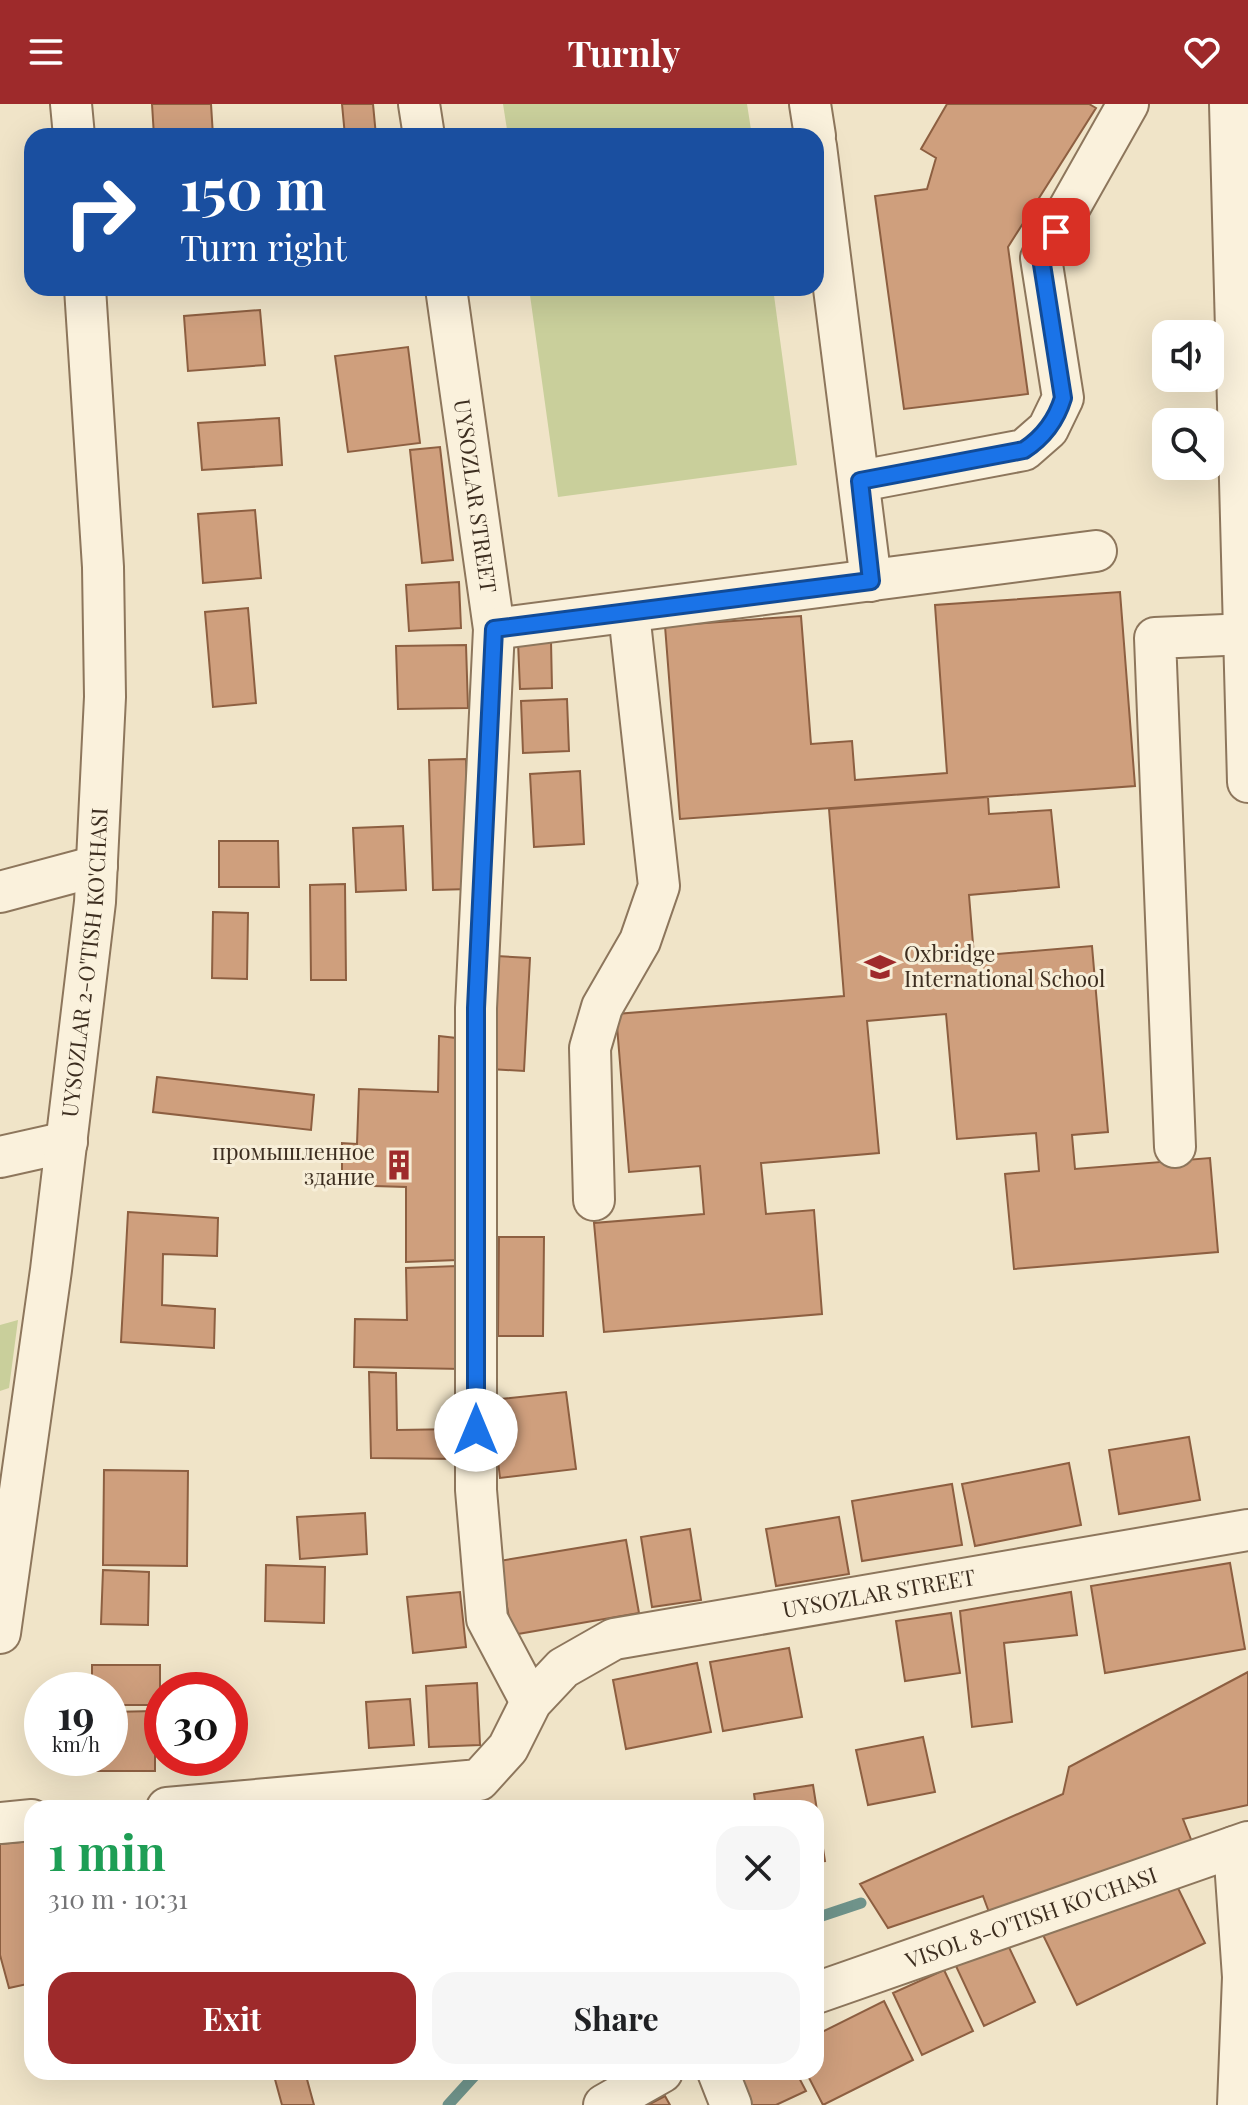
<!DOCTYPE html>
<meta charset="utf-8">
<style>
:root{--surface:#fff;--page:#f6f6f6;--text:#202124;--muted:#757577;--accent:#9e2a2b}
body{margin:0;font-family:"Playfair Display",serif;background:var(--page);color:var(--text);height:100vh;display:flex;flex-direction:column;font-size:30px;white-space:nowrap}
*{box-sizing:border-box;margin:0}
p{font-size:26px;color:var(--muted)}
.icon{flex:none;width:44px;height:44px;fill:none;stroke:currentColor;stroke-width:2;stroke-linecap:round;stroke-linejoin:round}
.map{position:relative;flex:1;overflow:hidden}
.side{position:absolute;left:24px;top:1696px;width:800px;height:280px;display:flex;flex-direction:column;background:var(--surface);border-radius:24px;box-shadow:0 8px 32px #0002}
.side>*{flex:none}
.hud{position:absolute;left:24px;top:24px;width:800px;height:168px;border-radius:24px;box-shadow:0 8px 32px #0002;background:#1a4fa0;color:#fff;overflow:hidden}
.controls{position:absolute;left:1152px;top:216px;display:grid;gap:16px}
.controls a{display:grid;place-items:center;width:72px;height:72px;border-radius:16px;background:var(--surface);box-shadow:0 8px 32px #0002;font-size:40px}
.speed{position:absolute;left:24px;top:1568px;display:flex;gap:16px;font-size:40px;font-weight:700;text-align:center}
.speed>*{display:grid;place-content:center;width:104px;height:104px;border-radius:50%;background:var(--surface);box-shadow:0 8px 32px #0002;line-height:1}
.speed small{font-size:20px;font-weight:400}
.speed .limit{border:12px solid #d22;background:#fff;color:#111}
.pin{position:absolute;display:grid;place-items:center;width:68px;height:68px;color:#fff;margin:-34px;border-radius:16px;box-shadow:0 4px 12px #0006}
.me{position:absolute;width:88px;margin:-44px;rotate:0deg;stroke-linejoin:round;filter:drop-shadow(0 0 6px #0008)}
.turn{display:flex;align-items:center;gap:28px;height:168px;padding:0 24px;font-size:36px}
.turn .icon{width:104px;height:104px;stroke-width:2.5}
.turn b{display:block;font-size:56px;line-height:68px}
.round{display:grid;place-items:center;flex:none;width:84px;height:84px;border-radius:24px;background:var(--page)}
.head{display:flex;align-items:center;justify-content:space-between;height:136px;padding:0 24px}
h1{font-size:48px;font-weight:700;line-height:60px;color:#1e9e55}
.button{display:flex;gap:16px;margin-top:auto;padding:16px 24px}
.button a{flex:1;height:92px;border-radius:24px;background:var(--accent);color:#fff;font-size:32px;font-weight:700;line-height:92px;text-align:center}
.button a+a{background:var(--page);color:var(--text)}
header{display:flex;justify-content:space-between;align-items:center;height:104px;padding:0 24px;background:var(--accent);color:#fff;font-size:36px;font-weight:700}
.map>svg:first-child{display:block}
.green{fill:#c9cf9b}
.lines{fill:none;stroke-linecap:round;stroke-linejoin:round}
.stream{stroke:#6f938a;stroke-width:11}
.building{fill:#cf9f7d;stroke:#8d5f41;stroke-width:2}
.minor-casing{stroke:#8d765c;stroke-width:44}
.minor{stroke:#faf1dc;stroke-width:40}
.route-casing{stroke:#114b97;stroke-width:20}
.route{stroke:#1a73e8;stroke-width:14}
.labels{text-anchor:middle;stroke-width:6;stroke-linejoin:round;paint-order:stroke}
.street-label{font-size:22px;fill:#3d2e20;stroke:#f7eed8}
.poi-label{font-size:22px;fill:#3d2e20;stroke:#f7eed8;text-anchor:start}
</style>
<header><svg class="icon" aria-label="menu" viewBox="0 0 24 24"><path d="M4 6h16M4 12h16M4 18h16"/></svg>Turnly<svg class="icon" aria-label="heart" viewBox="0 0 24 24"><path d="M12 20l-8-8c-3-5 5-10 8-4 3-6 11-1 8 4z"/></svg></header>
<div class="map">
<svg width="1248" height="2001" viewBox="0 0 1248 2001">
<rect width="100%" height="100%" fill="#f0e4c8"/>
<!-- green -->
<path class="green" d="M503,0H747L752,32H508Z
M529,184H773L797,361L558,393Z
M18,1216L9,1284L0,1287V1221Z"/>
<g class="lines">
<!-- stream -->
<path class="stream" d="M816,1814L861,1799
M448,2001L478,1968"/>
</g>
<!-- building -->
<path class="building" d="M152,0H211L213,32H154Z
M342,0H373L376,32H345Z
M947,0H1089L1096,4L1008,143L1028,290L904,305L875,92L927,85L936,54L921,45Z
M260,206L265,261L188,267L184,212Z
M408,243L420,339L348,348L335,252Z
M279,314L282,361L202,366L198,319Z
M440,343L453,456L422,459L410,346Z
M255,406L261,474L203,479L198,410Z
M459,478L461,524L409,527L406,481Z
M1120,488L1135,682L680,715L665,522L801,512L811,640L852,637L855,676L947,669L935,501Z
M248,504L256,599L213,603L205,508Z
M551,537L552,584L520,585L518,538Z
M466,541L468,604L398,605L396,542Z
M567,595L569,647L523,649L521,597Z
M466,655L470,785L433,786L429,656Z
M580,667L584,740L534,743L530,670Z
M988,693L989,710L1051,706L1059,783L969,791L974,852L1092,842L1108,1028L1072,1031L1075,1065L1210,1054L1218,1148L1014,1165L1005,1070L1039,1067L1036,1029L957,1035L946,910L867,917L879,1049L761,1059L766,1110L814,1106L822,1210L604,1228L594,1119L704,1110L700,1062L629,1068L616,910L844,892L829,705Z
M403,722L406,786L356,788L353,724Z
M219,737H278L279,783H219Z
M345,780L346,876H311L310,781Z
M213,808L248,809L247,875L212,874Z
M496,852L530,854L524,967L490,965Z
M439,932L456,934L457,1156L406,1158V1083L342,1081V1039L357,1040L359,985L438,988Z
M157,973L314,991L311,1026L153,1008Z
M128,1108L218,1114L217,1152L163,1150L162,1201L215,1205L214,1244L121,1238Z
M499,1133H544L543,1232H498Z
M457,1162L462,1265L354,1263L355,1215L407,1216L406,1164Z
M369,1268L396,1269L397,1326L460,1325V1355L371,1354Z
M566,1288L576,1365L500,1374L491,1296Z
M1189,1333L1200,1396L1119,1410L1109,1346Z
M1069,1359L1081,1421L975,1442L962,1380Z
M104,1366L188,1367L187,1462L103,1461Z
M952,1380L962,1441L862,1457L852,1397Z
M365,1409L367,1450L300,1455L297,1413Z
M839,1413L849,1470L776,1482L766,1425Z
M690,1425L701,1496L652,1503L641,1433Z
M626,1436L639,1509L512,1531L499,1457Z
M1230,1459L1245,1545L1105,1569L1091,1482Z
M266,1461L325,1463L324,1519L265,1517Z
M103,1466L149,1468L148,1521L101,1520Z
M460,1488L466,1543L413,1549L407,1493Z
M1071,1488L1077,1531L1004,1539L1012,1618L972,1623L960,1507Z
M951,1509L960,1569L905,1577L896,1517Z
M789,1544L802,1613L723,1627L710,1558Z
M697,1559L711,1628L626,1645L613,1576Z
M92,1561H160V1601H110V1586H92Z
M1248,1568V1701L1183,1715L1192,1738L993,1819L983,1792L888,1824L860,1780L1063,1690L1069,1663Z
M477,1579L480,1641L429,1643L426,1582Z
M410,1595L414,1641L369,1644L366,1598Z
M155,1607V1667H95V1654H110V1608Z
M923,1633L935,1688L868,1701L856,1646Z
M813,1681L825,1757L816,1758V1704H756L754,1690Z
M520,1699V1704H454Z
M32,1737V1879L9,1884L0,1851V1740Z
M1170,1768L1205,1839L1077,1901L1043,1831Z
M1006,1837L1035,1898L984,1922L955,1860Z
M944,1866L973,1927L922,1951L893,1889Z
M884,1897L913,1956L823,2001L806,1968H816V1931Z
M273,1968H305L314,2001H282Z
M744,1968H796L806,1987L776,2001H737L726,1977Z
M665,1992L670,2001H648Z"/>
<g class="lines">
<!-- minor casing -->
<g class="minor-casing">
<g id="minor">
<path d="M71,0L74,32"/>
<path d="M419,0L424,32"/>
<path d="M810,0L815,32"/>
<path d="M1230,0L1248,678"/>
<path d="M816,42L871,477"/>
<path id="s1" d="M446,184L494,525L476,904V1386L487,1515L531,1598"/>
<path d="M860,377L1024,346L1048,325L1063,294L1041,154L1128,0"/>
<path d="M494,525L1096,447"/>
<path d="M0,788L97,762"/>
<path d="M1175,1043L1155,534L1248,530"/>
<path d="M0,1053L67,1038"/>
<path d="M594,1096L590,944L602,903L640,837L659,782L629,509"/>
<path id="s2" d="M0,1529L51,1166L95,798L105,593L103,463L85,184"/>
<path id="s3" d="M167,1704L479,1676L508,1644L531,1598L563,1564L614,1535L1248,1426"/>
<path d="M0,1719L32,1716"/>
<path d="M1234,1743L1243,1873L1238,2001"/>
<path id="s4" d="M816,1889L1248,1738"/>
<path d="M718,1968L731,2001"/>
<path d="M604,2001L662,1968"/>
</g>
</g>
<!-- minor -->
<use href="#minor" class="minor"/>
</g>
<g class="lines">
<!-- route casing -->
<g class="route-casing">
<path id="route" d="M476,1326V904L494,525L871,477L860,377L1024,346C1044,333 1056,317 1063,294L1041,154L1056,128"/>
</g>
<!-- route -->
<use href="#route" class="route"/>
</g>
<!-- icons -->
<defs>
<g id="school-bare" transform="scale(2.4)"><path d="M0-5L7-2L0 1L-7-2ZM-4 1L0 2.5L4 1V4Q0 6-4 4Z" fill="#9e2a2b" stroke="#f7eed8" stroke-width="2.5" paint-order="stroke"/></g>
<g id="building-bare" transform="scale(2.4)"><path d="M-4-6H4V6H1V3H-1V6H-4ZM-2.5-4.3h1.7v1.8h-1.7ZM.8-4.3h1.7v1.8H.8ZM-2.5-1h1.7V.8h-1.7ZM.8-1h1.7V.8H.8Z" fill="#9e2a2b" stroke="#f7eed8" stroke-width="2.5" paint-order="stroke"/></g>
</defs>
<g fill-rule="evenodd">
<use href="#school-bare" x="880" y="863"/>
<use href="#building-bare" x="399" y="1061"/>
</g>
<g class="labels">
<!-- street labels -->
<g class="street-label">
<text dy="8" stroke="none"><textPath href="#s1" startOffset="210">UYSOZLAR STREET</textPath></text>
<text dy="8" stroke="none"><textPath href="#s2" startOffset="676">UYSOZLAR 2-O'TISH KO'CHASI</textPath></text>
<text dy="8" stroke="none"><textPath href="#s3" startOffset="782">UYSOZLAR STREET</textPath></text>
<text dy="8" stroke="none"><textPath href="#s4" startOffset="228">VISOL 8-O'TISH KO'CHASI</textPath></text>
</g>
<!-- poi labels -->
<g class="poi-label">
<text x="904" y="858">Oxbridge<tspan x="904" dy="25">International School</tspan></text>
<text x="375" y="1056" text-anchor="end">промышленное<tspan x="375" dy="25">здание</tspan></text>
</g>
</g>
</svg>
<div class="controls">
<a><svg class="icon" aria-label="sound" viewBox="0 0 24 24"><path d="M4 9h4l5-4v14l-5-4H4zM17 9q2 3 0 6"/></svg></a>
<a><svg class="icon" aria-label="search" viewBox="0 0 24 24"><circle cx="10" cy="10" r="6"/><path d="M15 15l6 6"/></svg></a>
</div>
<div class="speed"><div>19<small>km/h</small></div><div class="limit">30</div></div>
<div class="pin" style="left:1056px;top:128px;background:#d93025"><svg class="icon" aria-label="arrive" viewBox="0 0 24 24"><path d="M6 21V4h12l-3 4 3 4H6"/></svg></div>
<svg class="me" style="left:476px;top:1326px" viewBox="-20 -20 40 40"><circle r="19" fill="#fff"/><path d="M0-13L10 11 0 6-10 11z" fill="#1a73e8"/></svg>
<div class="hud">
<div class="turn"><svg class="icon" aria-label="right" viewBox="0 0 24 24"><path d="M7 20v-9h11M14 6l5 5-5 5"/></svg><div><b>150 m</b>Turn right</div></div>
</div>
<section class="side">
<div class="head"><div><h1>1 min</h1><p>310 m · 10:31</p></div><a class="round"><svg class="icon" aria-label="close" viewBox="0 0 24 24"><path d="M6 6l12 12M18 6L6 18"/></svg></a></div>
<div class="button"><a>Exit</a><a>Share</a></div>
</section>
</div>
